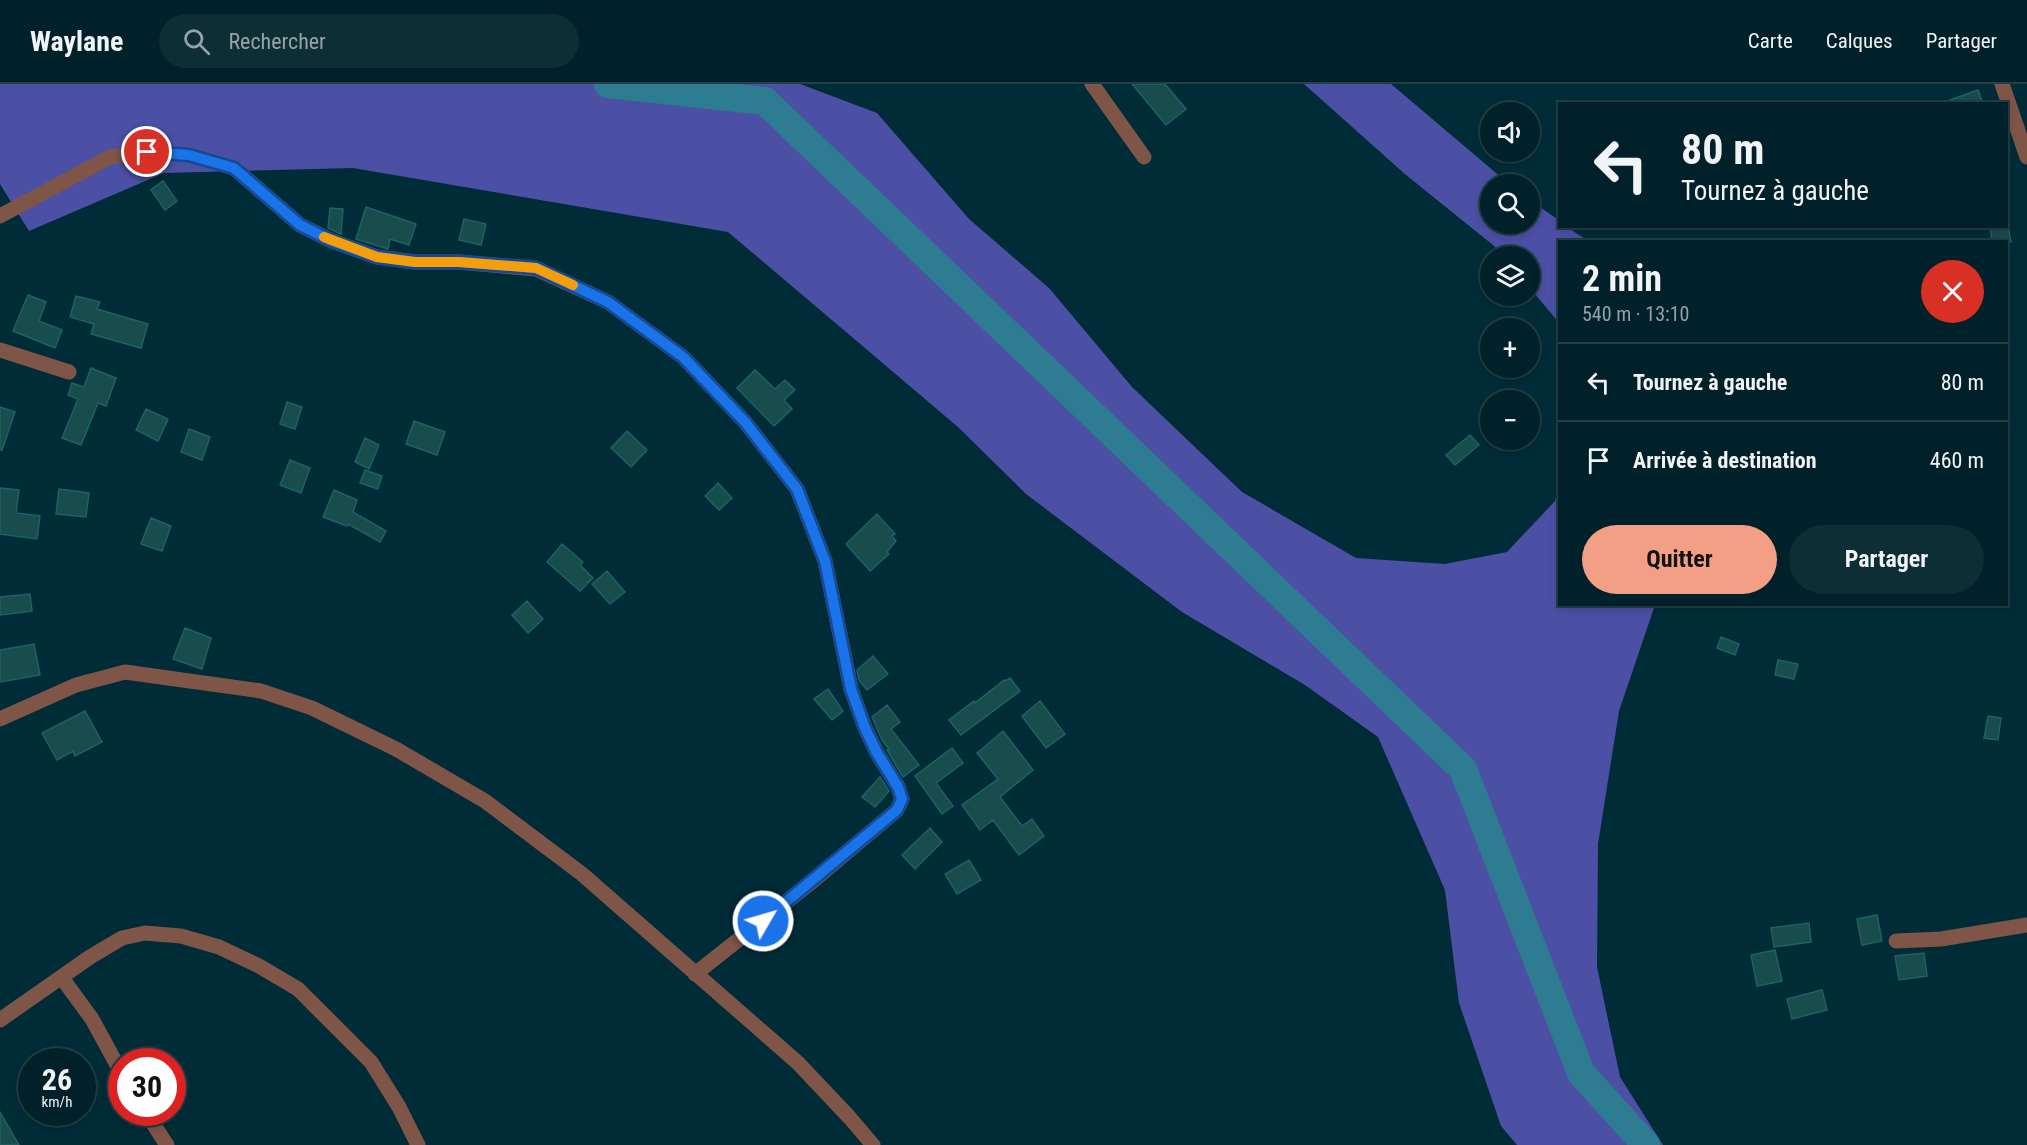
<!DOCTYPE html>
<html lang="fr">
<meta charset="utf-8">
<style>
:root{--surface:#002129;--page:#0e2e35;--text:#f1f3f6;--muted:#95a3a8;--line:#223e46;--accent:#f39f85}
body{margin:0;font-family:"Roboto Condensed",sans-serif;background:var(--page);color:var(--text);height:100vh;display:flex;flex-direction:column;font-size:22px;white-space:nowrap}
*{box-sizing:border-box;margin:0}
p{font-size:20px;color:var(--muted)}
.icon{flex:none;width:33px;height:33px;fill:none;stroke:currentColor;stroke-width:2;stroke-linecap:round;stroke-linejoin:round}
.map{position:relative;flex:1;overflow:hidden}
.side{position:absolute;left:1558px;top:156px;width:450px;height:366px;display:flex;flex-direction:column;background:var(--surface);border-radius:0px;box-shadow:0 3px 9px #0003,0 0 0 2px var(--line)}
.side>*{flex:none}
.guide{position:absolute;left:1558px;top:18px;width:450px;height:126px;border-radius:0px;box-shadow:0 3px 9px #0003,0 0 0 2px var(--line);background:#002129;color:var(--text);overflow:hidden}
.buttons{position:absolute;left:1480px;top:18px;display:grid;gap:12px}
.buttons a{display:grid;place-items:center;width:60px;height:60px;border-radius:50%;background:var(--surface);box-shadow:0 3px 9px #0003,0 0 0 2px var(--line);font-size:30px}
.speed{position:absolute;left:18px;top:964px;display:flex;gap:12px;font-size:30px;font-weight:700;text-align:center}
.speed>*{display:grid;place-content:center;width:78px;height:78px;border-radius:50%;background:var(--surface);box-shadow:0 3px 9px #0003,0 0 0 2px var(--line);line-height:1}
.speed small{font-size:15px;font-weight:400}
.speed .limit{border:9px solid #d22;background:#fff;color:#111}
.pin{position:absolute;display:grid;place-items:center;width:51px;height:51px;color:#fff;margin:-26px;border:3px solid #fff;border-radius:50%;box-shadow:0 2px 6px #0007}
.me{position:absolute;width:66px;margin:-33px;rotate:52deg;stroke-linejoin:round;filter:drop-shadow(0 0 4px #0008)}
.turn{display:flex;align-items:center;gap:21px;height:126px;padding:0 24px;font-size:27px}
.turn .icon{width:78px;height:78px;stroke-width:2.5}
.turn b{display:block;font-size:42px;line-height:51px}
.round{display:grid;place-items:center;flex:none;width:63px;height:63px;border-radius:32px;background:var(--page)}
.overview{display:flex;align-items:center;justify-content:space-between;height:102px;padding:0 24px}
h1{font-size:36px;font-weight:700;line-height:45px}
.button{display:flex;gap:12px;margin-top:auto;padding:12px 24px}
.button a{flex:1;height:69px;border-radius:36px;background:var(--accent);color:#111;font-size:24px;font-weight:700;line-height:69px;text-align:center}
.button a+a{background:var(--page);color:var(--text)}
ul{padding:0;list-style:none}
li{display:flex;align-items:center;gap:18px;height:78px;padding:0 24px;border-top:2px solid var(--line)}
li div{flex:1}
li b{display:block;font-size:22px}
li em{font-style:normal}
header{display:flex;align-items:center;gap:36px;box-sizing:border-box;height:84px;padding:0 30px;background:var(--surface);border-bottom:2px solid var(--line)}
header strong{font-size:28px}
nav{display:flex;gap:33px;margin-inline-start:auto;font-size:21px}
.search{width:420px;height:54px;background:var(--page);display:flex;align-items:center;gap:15px;box-sizing:border-box;padding:0 21px;border-radius:33px;color:var(--muted);font-size:22px}
.map>svg:first-child{display:block}
.forest{fill:#4c50a5}
.lines{fill:none;stroke-linecap:round;stroke-linejoin:round}
.river{stroke:#2e7c91;stroke-width:28}
.building{fill:#184c4d;stroke:#1b6365;stroke-width:1.5}
.street{stroke:#7f5548;stroke-width:15}
.route-casing{stroke:#114b97;stroke-width:15}
.route{stroke:#1a73e8;stroke-width:10}
.slow{stroke:#f59e0b;stroke-width:10}
</style>
<header>
<strong>Waylane</strong>
<div class="search"><svg class="icon" aria-label="search" viewBox="0 0 24 24"><circle cx="10" cy="10" r="6"/><path d="M15 15l6 6"/></svg>Rechercher</div>
<nav><a>Carte</a><a>Calques</a><a>Partager</a></nav>
</header>
<div class="map">
<svg width="2027" height="1061" viewBox="0 0 2027 1061">
<rect width="100%" height="100%" fill="#002c37"/>
<!-- forest -->
<path class="forest" d="M0,0H800L877,29L969,135L1049,204L1132,303L1242,408L1356,474L1445,480L1507,468L1555,417L1560,397V520L1655,521L1619,627L1598,760L1597,883L1620,993L1663,1061H1517L1501,1042L1459,919L1445,806L1378,653L1305,601L1182,528L1026,410L958,343L728,148L353,84L164,89L29,147L0,100Z
M1304,0H1391L1509,100H1491V140H1530V116L1560,137V142L1567,143L1588,157L1560,158V240L1530,204V172H1503L1493,161L1406,91Z"/>
<g class="lines">
<!-- river -->
<path class="river" d="M608,0L765,17L1463,685L1581,989L1646,1061"/>
</g>
<!-- building -->
<path class="building" d="M1132,0H1165L1186,25L1166,41Z
M1978,6L1983,20H1944V18Z
M163,97L177,117L165,126L151,106Z
M366,123L416,140L409,161L390,155L388,165L356,155Z
M330,124L343,125L341,150L328,144Z
M464,135L486,140L481,161L459,156Z
M1990,142H2008L2011,158H1992Z
M28,211L46,218L39,237L62,246L55,264L13,247Z
M76,212L100,218L97,225L148,240L141,264L91,250L94,240L70,233Z
M91,284L116,294L106,322L98,319L81,361L62,354L78,315L68,311L72,299L84,303Z
M755,286L775,305L785,296L795,306L784,316L792,325L774,342L737,304Z
M287,318L302,323L295,345L280,340Z
M0,323L15,328L2,366H0Z
M146,325L168,335L158,357L136,346Z
M414,337L445,348L437,371L406,360Z
M189,345L210,353L202,376L181,368Z
M627,347L647,366L631,383L611,364Z
M1470,351L1479,361L1455,381L1446,371Z
M365,354L379,361L369,385L355,378Z
M290,376L310,384L301,409L280,401Z
M365,386L382,392L378,405L360,399Z
M718,399L732,414L719,426L705,412Z
M0,404L19,406L16,429L40,432L37,455L0,450Z
M59,405L89,409L86,433L56,430Z
M334,406L357,416L353,428L386,447L380,458L348,440L347,442L323,433Z
M877,430L895,450L892,452L896,457L887,468L889,470L870,487L846,460Z
M151,434L171,442L162,467L141,460Z
M562,460L583,478L580,481L593,494L580,507L547,478Z
M607,487L625,508L610,520L592,500Z
M30,510L32,527L0,531V513Z
M527,517L543,535L528,549L512,531Z
M185,544L211,554L202,585L173,575Z
M1721,553L1739,560L1735,571L1717,564Z
M34,560L40,591L0,598V566Z
M873,572L888,590L867,606L859,596L857,586Z
M1778,576L1798,580L1794,595L1775,591Z
M1010,594L1020,607L961,651L949,636L974,617L975,619L1004,596L1005,597Z
M828,605L843,627L832,636L814,615Z
M1040,617L1065,650L1046,664L1022,632Z
M887,621L900,638L891,645L919,681L903,693L887,666L889,665L882,656L872,633Z
M85,627L102,658L75,672L73,667L57,676L42,649Z
M1988,632L2001,634L1998,656L1984,654Z
M1003,647L1033,686L1000,713L1022,742L1032,735L1044,752L1019,771L993,736L980,746L962,721L998,695L977,669Z
M952,664L963,679L936,699L953,722L942,730L915,692Z
M880,693L889,707L875,723L862,713Z
M930,744L942,758L915,785L902,771Z
M969,776L981,796L957,810L945,790Z
M1877,831L1882,857L1862,861L1857,835Z
M1809,839L1811,858L1774,863L1771,844Z
M1775,866L1782,897L1757,902L1751,871Z
M1924,869L1927,892L1899,896L1895,872Z
M1822,906L1827,926L1792,935L1787,915Z
M0,1028L19,1061H0Z"/>
<g class="lines">
<!-- street -->
<path class="street" d="M1092,0L1144,73
M2002,0L2027,73
M0,132L110,73L147,68L190,71L234,84L300,141L332,157L377,173L415,178H459L536,185L608,218L683,273L745,338L797,405L825,477L851,605L865,644L877,669L898,703L902,715L897,726L814,796L695,890
M0,266L69,288
M0,635L76,601L125,588L261,607L312,624L396,665L485,717L582,790L798,979L850,1034L873,1061
M1896,857L1941,855L2027,841
M62,894L92,935L122,990
M0,936L90,873L122,854L145,849L181,852L219,863L259,882L298,905L371,978L399,1023L418,1061
M146,1029L167,1061"/>
</g>
<g class="lines">
<!-- route casing -->
<g class="route-casing">
<path id="route" d="M147,68L189,71L234,84L300,141L332,157L377,173L415,178H459L536,184L608,218L683,273L745,338L797,405L825,477L851,605L865,644L877,669L898,703L902,715L897,726L763,837"/>
</g>
<!-- route -->
<use href="#route" class="route"/>
<!-- slow -->
<path class="slow" d="M324,153L377,173L415,178H459L536,184L573,201"/>
</g>
</svg>
<div class="buttons">
<a><svg class="icon" aria-label="sound" viewBox="0 0 24 24"><path d="M4 9h4l5-4v14l-5-4H4zM17 9q2 3 0 6"/></svg></a>
<a><svg class="icon" aria-label="search" viewBox="0 0 24 24"><circle cx="10" cy="10" r="6"/><path d="M15 15l6 6"/></svg></a>
<a><svg class="icon" aria-label="layers" viewBox="0 0 24 24"><path d="M12 4l9 5-9 5-9-5zM3 14l9 5 9-5"/></svg></a>
<a>+</a>
<a>−</a>
</div>
<div class="speed"><div>26<small>km/h</small></div><div class="limit">30</div></div>
<div class="pin" style="left:147px;top:68px;background:#d93025"><svg class="icon" aria-label="arrive" viewBox="0 0 24 24"><path d="M6 21V4h12l-3 4 3 4H6"/></svg></div>
<svg class="me" style="left:763px;top:837px" viewBox="-20 -20 40 40"><circle r="17" fill="#1a73e8" stroke="#fff" stroke-width="3"/><path d="M0-11L8 9 0 5-8 9z" fill="#fff"/></svg>
<div class="guide">
<div class="turn"><svg class="icon" aria-label="left" viewBox="0 0 24 24"><path d="M17 20v-9H6M10 6l-5 5 5 5"/></svg><div><b>80 m</b>Tournez à gauche</div></div>
</div>
<section class="side">
<div class="overview"><div><h1>2 min</h1><p>540 m · 13:10</p></div><a class="round" style="background:#d93025;color:#fff"><svg class="icon" aria-label="close" viewBox="0 0 24 24"><path d="M6 6l12 12M18 6L6 18"/></svg></a></div>
<ul>
<li><svg class="icon" aria-label="left" viewBox="0 0 24 24"><path d="M17 20v-9H6M10 6l-5 5 5 5"/></svg><div><b>Tournez à gauche</b></div><em>80 m</em></li>
<li><svg class="icon" aria-label="arrive" viewBox="0 0 24 24"><path d="M6 21V4h12l-3 4 3 4H6"/></svg><div><b>Arrivée à destination</b></div><em>460 m</em></li>
</ul>
<div class="button"><a>Quitter</a><a>Partager</a></div>
</section>
</div>
